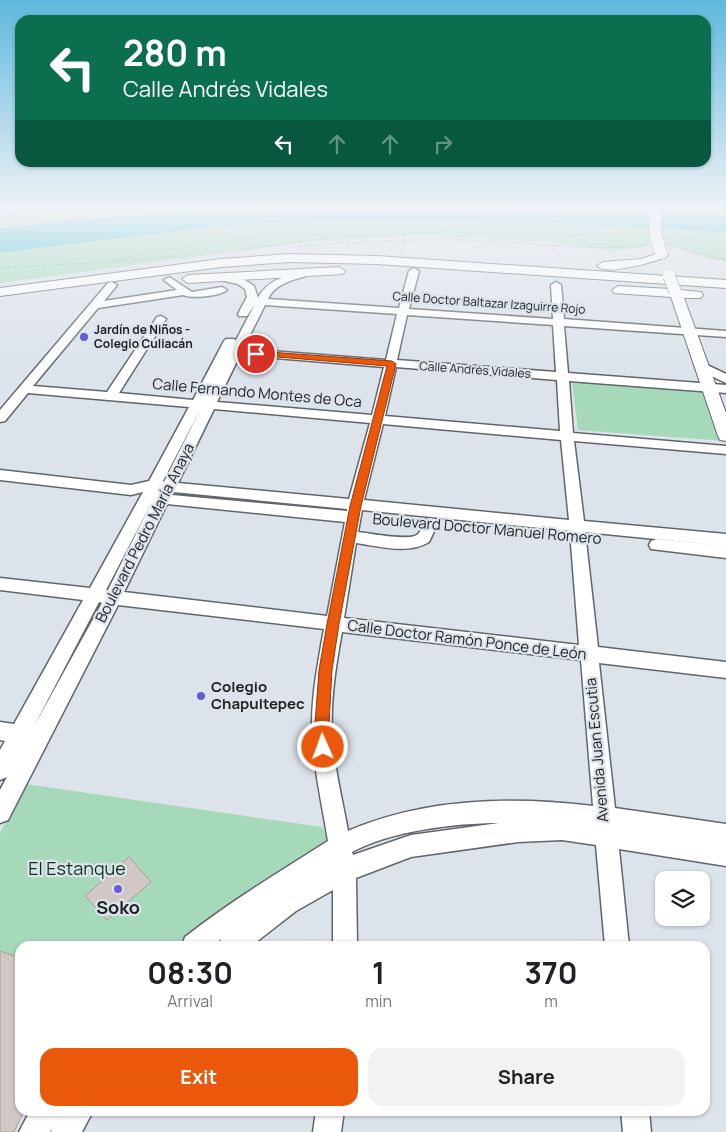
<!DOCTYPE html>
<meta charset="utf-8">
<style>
:root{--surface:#fff;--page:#f2f2f2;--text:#202124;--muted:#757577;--accent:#ea580c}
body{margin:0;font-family:Manrope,sans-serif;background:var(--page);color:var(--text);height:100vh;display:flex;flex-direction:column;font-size:19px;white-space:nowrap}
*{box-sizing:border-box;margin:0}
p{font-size:16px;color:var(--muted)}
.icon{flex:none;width:28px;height:28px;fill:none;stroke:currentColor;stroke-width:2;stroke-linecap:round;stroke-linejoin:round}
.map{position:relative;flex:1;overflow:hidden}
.panel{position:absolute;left:15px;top:941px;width:695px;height:175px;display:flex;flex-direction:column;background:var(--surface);border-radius:15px;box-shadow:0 1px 4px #0004}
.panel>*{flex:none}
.hud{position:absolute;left:15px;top:15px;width:696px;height:152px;border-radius:15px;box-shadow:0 1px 4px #0004;background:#0b6e4f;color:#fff;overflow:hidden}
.fabs{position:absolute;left:655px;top:871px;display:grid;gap:10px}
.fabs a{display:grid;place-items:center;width:55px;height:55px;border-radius:10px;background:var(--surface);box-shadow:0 1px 4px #0004;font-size:25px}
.pin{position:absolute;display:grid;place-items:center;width:42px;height:42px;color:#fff;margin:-21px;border:2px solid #fff;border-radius:50%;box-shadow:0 1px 5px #0007}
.me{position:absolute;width:55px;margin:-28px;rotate:358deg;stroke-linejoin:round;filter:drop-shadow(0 0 4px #0008)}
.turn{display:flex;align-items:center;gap:18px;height:105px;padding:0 25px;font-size:22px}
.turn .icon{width:65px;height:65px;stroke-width:2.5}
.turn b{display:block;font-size:35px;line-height:42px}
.lanes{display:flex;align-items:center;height:48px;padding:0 25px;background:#0003;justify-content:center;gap:25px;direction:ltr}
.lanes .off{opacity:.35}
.eta{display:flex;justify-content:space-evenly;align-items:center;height:85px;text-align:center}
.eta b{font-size:30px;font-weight:700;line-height:35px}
.button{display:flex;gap:10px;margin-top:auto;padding:10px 25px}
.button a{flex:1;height:58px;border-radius:15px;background:var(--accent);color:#fff;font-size:20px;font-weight:700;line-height:58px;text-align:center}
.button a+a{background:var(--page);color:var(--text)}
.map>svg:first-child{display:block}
.green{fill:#a5d9b9}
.water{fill:#33bdcc}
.building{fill:#d1c7c4;stroke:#a79d9b}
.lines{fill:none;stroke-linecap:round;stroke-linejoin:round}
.minor-casing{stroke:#60666c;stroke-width:3}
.major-casing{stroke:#60666c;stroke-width:2}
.path{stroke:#74787d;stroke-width:1;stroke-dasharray:1 2;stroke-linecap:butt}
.minor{fill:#fff;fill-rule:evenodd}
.major{fill:#fff;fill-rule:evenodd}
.major-bridge-casing{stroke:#60666c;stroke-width:13;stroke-linecap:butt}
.major-bridge{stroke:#fff;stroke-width:12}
.route{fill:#ea580c;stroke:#983908}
.poi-dot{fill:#665cd5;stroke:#dce3ea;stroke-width:2}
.labels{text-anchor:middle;stroke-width:4.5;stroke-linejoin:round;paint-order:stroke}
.far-street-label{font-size:12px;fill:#1d1f22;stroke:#dce3ea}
.far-poi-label{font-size:12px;font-weight:bold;fill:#1d1f22;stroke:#dce3ea;text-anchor:start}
.street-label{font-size:15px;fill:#1d1f22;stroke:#dce3ea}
.poi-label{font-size:15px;font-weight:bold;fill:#1d1f22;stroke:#dce3ea;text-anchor:start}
.near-park-label{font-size:18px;fill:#0a331f;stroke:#dce3ea}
.near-poi-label{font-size:18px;font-weight:bold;fill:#1d1f22;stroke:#dce3ea}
</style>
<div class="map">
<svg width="726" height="1132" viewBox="0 0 726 1132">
<rect width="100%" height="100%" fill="#dce3ea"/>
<!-- green -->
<path class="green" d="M61,207H202L0,228V214Z
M347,220L536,222L726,232V261L709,259L678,248L653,246L614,251L551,242L417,235L297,243L0,283V253L200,228L247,224Z
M572,382L706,391L725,441L578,430Z
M25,784L322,827L333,847L233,913L194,946H20V958L0,951V833Z"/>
<!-- water -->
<path class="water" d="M202,207H726V232L536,222L347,220L247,224L200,228L0,253V228Z"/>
<!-- building -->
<path class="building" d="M129,857L151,882L107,920L85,896Z
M0,951L20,958V1111H24L14,1132H0Z"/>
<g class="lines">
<!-- minor casing -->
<g class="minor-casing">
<path id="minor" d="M414,268L419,271L409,309L553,319L551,285L556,282L561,285L564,319L726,331V337L564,326L568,373L726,385V393L569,381L573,433L726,446V454L574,441L584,521L726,534V546L585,532L598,647L726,662V678L599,663L615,808L726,824V866L619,849L629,946H605L596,845L562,840L518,842L411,857L356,878L357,946H333V890L296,911L251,946H219L221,939L213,946H182L185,937C231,901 279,872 328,841C323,810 316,779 313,747C309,708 317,668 324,629L118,605L8,820L0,823V790L7,777L0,780V750L5,741L0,740V722L14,724L83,600L0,590V578L90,588L143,492L131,495L0,480V470L131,485L149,481L189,407L28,393L5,421L0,422V410L108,283L112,282L117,285L104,301L177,290L164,280L169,277L192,292L222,287L227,290C220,296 192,299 183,295L98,308L33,386L107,392L157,317L161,316L166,319L119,393L193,400L224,341L226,339H234L236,341L232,348L255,304L247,316H239L238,314L247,297L245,289L238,284L220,280V276L245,280L254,286L258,298C267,280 287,275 306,270L311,273L309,275C294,280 275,283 268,299L399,308L409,271ZM265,305L397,314L386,360L243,349ZM407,315L553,325L556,372L397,360ZM240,355L384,367L372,415L217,402ZM396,367L557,380L560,431L385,416ZM201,408L164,482L163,481ZM214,409L370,423L349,499L178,483ZM383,424L561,440L569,520L364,500ZM173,492L347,509V511L172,495ZM152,502L108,590H106ZM167,504L345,522L327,616L124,592ZM362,510L570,531L579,645L344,618L356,543C378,546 408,555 429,542L438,523L435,519L430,518L425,519C422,524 422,530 418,534C411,542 369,533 358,532ZM99,602L102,603L33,728ZM342,632L581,660L593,806C512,796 424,798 348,831C343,803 336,775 333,747C329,709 335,669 342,632ZM499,823L411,835L353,855L352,852C391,831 455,823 499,823Z
M701,362L726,374V383L697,369L695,366Z
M657,539L726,546V558L651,549L649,545L651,541Z
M30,1111H61L59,1115L62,1111H93L82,1132H51L52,1128L50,1132H19Z
M316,1111H344L341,1132H313Z
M621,1111H649L651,1132H623Z"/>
</g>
<!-- major casing -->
<g class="major-casing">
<path id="major" d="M39,207L34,210L0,214V208Z
M662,252L666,253L668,255L666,257C653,262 607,276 597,266L603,262L641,259Z
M289,254L377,256L726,280V288L377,264L289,262L221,267L0,296V288L221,259Z
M339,267L345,271L343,274L188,283L182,279L188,275Z
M618,286L670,289L675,287L681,290L701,292L703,295L701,298H684L726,413V441L720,440L718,436L671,297L614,293L612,290Z"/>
</g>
<!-- path -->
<path class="path" d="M39,215L106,207
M668,238L726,243
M519,243L539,236
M298,246C362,241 427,238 492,241C544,244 595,251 647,245
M554,246V250H558
M672,246L726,260
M345,248L363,241V236
M240,250L331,237
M401,252L405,239
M118,261L190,255
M0,268L108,262L155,251L287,233L338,236L445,232L645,237"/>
<!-- minor -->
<use href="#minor" class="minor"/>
<!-- major -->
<use href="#major" class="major"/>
<!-- major-bridge casing -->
<g class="major-bridge-casing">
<path id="major-bridge" d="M655,207V233L661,253
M669,276L675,291"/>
</g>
<!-- major-bridge -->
<use href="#major-bridge" class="major-bridge"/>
</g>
<!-- sky -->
<linearGradient id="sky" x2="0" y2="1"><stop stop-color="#5fb8dd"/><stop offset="0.57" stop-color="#eff2f6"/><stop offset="1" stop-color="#eff2f6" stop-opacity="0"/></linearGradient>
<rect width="726" height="366" fill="url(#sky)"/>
<!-- route -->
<path class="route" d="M256,351L392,361L396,364L361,506L339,624L332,670L329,724L330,747L328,751L323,753L318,751L316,747L315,724L319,670L327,624L350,506L387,366L253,355L252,354Z"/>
<!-- markers -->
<g class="poi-dot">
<circle cx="84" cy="337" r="5"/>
<circle cx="201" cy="696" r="5"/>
<circle cx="118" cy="889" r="5"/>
</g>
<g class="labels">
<!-- far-street labels -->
<g class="far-street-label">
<text transform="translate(489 303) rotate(4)" y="4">Calle Doctor Baltazar Izaguirre Rojo</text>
<text transform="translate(475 370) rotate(4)" y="4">Calle Andrés Vidales</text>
</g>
<!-- far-poi labels -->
<g class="far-poi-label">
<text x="94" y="334">Jardín de Niños -<tspan x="94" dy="14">Colegio Culiacán</tspan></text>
</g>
<!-- street labels -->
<g class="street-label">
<text transform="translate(257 393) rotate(5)" y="5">Calle Fernando Montes de Oca</text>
<text transform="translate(487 529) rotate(5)" y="5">Boulevard Doctor Manuel Romero</text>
<text transform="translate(145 533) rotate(-63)" y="5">Boulevard Pedro María Anaya</text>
<text transform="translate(467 640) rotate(7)" y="5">Calle Doctor Ramón Ponce de León</text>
<text transform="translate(597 750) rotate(-95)" y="5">Avenida Juan Escutia</text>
</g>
<!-- poi labels -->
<g class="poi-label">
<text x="211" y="692">Colegio<tspan x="211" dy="17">Chapultepec</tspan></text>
</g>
<!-- near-park labels -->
<g class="near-park-label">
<text x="77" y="875">El Estanque</text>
</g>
<!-- near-poi labels -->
<g class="near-poi-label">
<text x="118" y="914">Soko</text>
</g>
</g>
</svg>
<div class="fabs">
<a><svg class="icon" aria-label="layers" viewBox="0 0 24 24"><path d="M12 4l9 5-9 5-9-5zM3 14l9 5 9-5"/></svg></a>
</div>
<div class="pin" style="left:256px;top:354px;background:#d93025"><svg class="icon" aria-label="arrive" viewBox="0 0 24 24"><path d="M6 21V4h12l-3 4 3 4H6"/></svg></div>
<svg class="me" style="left:323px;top:747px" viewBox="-20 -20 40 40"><circle r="17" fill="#ea580c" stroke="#fff" stroke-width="3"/><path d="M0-11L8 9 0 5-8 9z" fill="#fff"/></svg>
<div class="hud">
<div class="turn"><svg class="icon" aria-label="left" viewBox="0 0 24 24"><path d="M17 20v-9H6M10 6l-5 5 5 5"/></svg><div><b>280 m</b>Calle Andrés Vidales</div></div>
<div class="lanes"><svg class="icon" aria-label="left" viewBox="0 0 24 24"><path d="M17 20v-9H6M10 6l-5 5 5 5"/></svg><svg class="icon off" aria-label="ahead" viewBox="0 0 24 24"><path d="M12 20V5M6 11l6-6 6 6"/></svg><svg class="icon off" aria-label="ahead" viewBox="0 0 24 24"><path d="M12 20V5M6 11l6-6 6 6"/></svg><svg class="icon off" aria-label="right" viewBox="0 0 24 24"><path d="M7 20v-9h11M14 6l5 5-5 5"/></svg></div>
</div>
<section class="panel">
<div class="eta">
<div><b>08:30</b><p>Arrival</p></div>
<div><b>1</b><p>min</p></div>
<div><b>370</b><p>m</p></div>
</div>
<div class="button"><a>Exit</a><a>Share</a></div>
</section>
</div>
